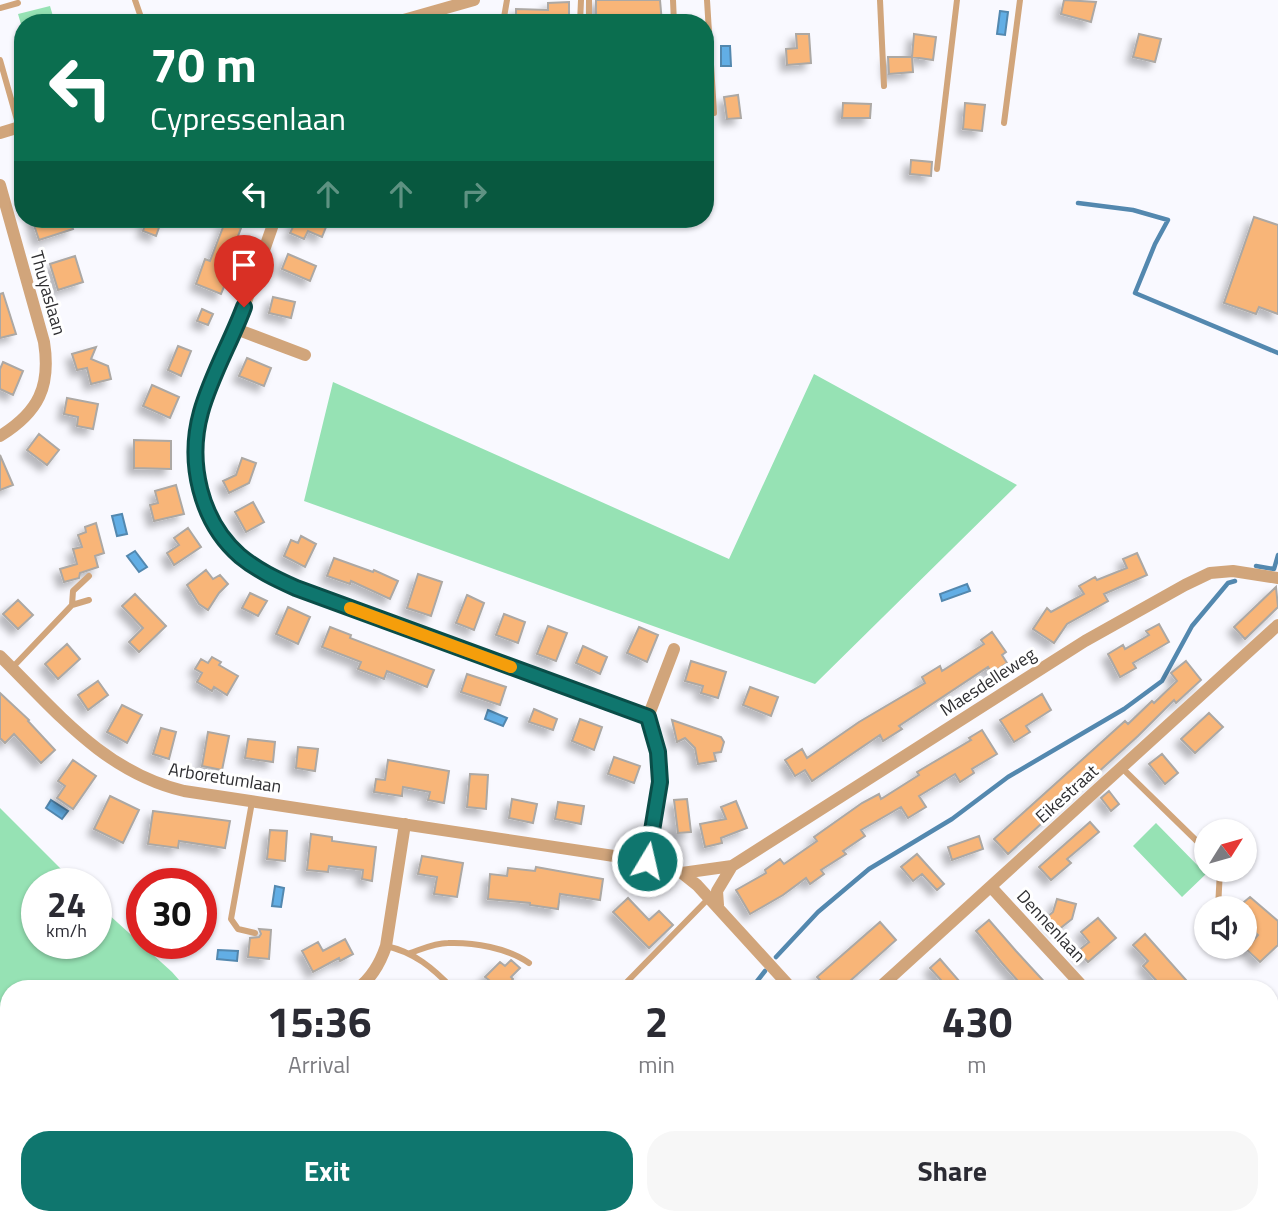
<!DOCTYPE html>
<style>
:root{--surface:#fff;--page:#f7f7f7;--text:#2b2b33;--muted:#7c7c81;--accent:#0f766e}
body{margin:0;font-family:"Titillium Web",sans-serif;background:var(--page);color:var(--text);height:100vh;display:flex;flex-direction:column;font-size:26px;white-space:nowrap}
*{box-sizing:border-box;margin:0}
p{font-size:23px;color:var(--muted)}
.icon{flex:none;width:38px;height:38px;fill:none;stroke:currentColor;stroke-width:2;stroke-linecap:round;stroke-linejoin:round}
.map{position:relative;flex:1;overflow:hidden}
.details{position:absolute;left:0px;top:980px;width:1279px;height:245px;display:flex;flex-direction:column;background:var(--surface);border-radius:28px 28px 0 0;box-shadow:0 2px 5px #0004}
.details>*{flex:none}
.hud{position:absolute;left:14px;top:14px;width:700px;height:214px;border-radius:28px;box-shadow:0 2px 5px #0004;background:#0b6e4f;color:#fff;overflow:hidden}
.needle{width:46px;rotate:53deg}
.fabs{position:absolute;left:1194px;top:819px;display:grid;gap:14px}
.fabs a{display:grid;place-items:center;width:63px;height:63px;border-radius:50%;background:var(--surface);box-shadow:0 2px 5px #0004;font-size:35px}
.speed{position:absolute;left:21px;top:868px;display:flex;gap:14px;font-size:35px;font-weight:700;text-align:center}
.speed>*{display:grid;place-content:center;width:91px;height:91px;border-radius:50%;background:var(--surface);box-shadow:0 2px 5px #0004;line-height:1}
.speed small{font-size:18px;font-weight:400}
.speed .limit{border:10px solid #d22;background:#fff;color:#111}
.pin{position:absolute;display:grid;place-items:center;width:60px;height:60px;color:#fff;margin:-72px -30px;border-radius:50% 50% 50% 0;rotate:-45deg;box-shadow:0 0 7px #0007}
.pin .icon{rotate:45deg}
.me{position:absolute;width:77px;margin:-38px;rotate:9deg;stroke-linejoin:round;filter:drop-shadow(0 0 5px #0008)}
.turn{display:flex;align-items:center;gap:24px;height:147px;padding:0 21px;font-size:32px}
.turn .icon{width:91px;height:91px;stroke-width:2.5}
.turn b{display:block;font-size:49px;line-height:60px}
.lanes{display:flex;align-items:center;height:66px;padding:0 21px;background:#0003;justify-content:center;gap:35px;direction:ltr}
.lanes .off{opacity:.35}
.eta{display:flex;justify-content:space-evenly;align-items:center;height:119px;text-align:center}
.eta b{font-size:42px;font-weight:700;line-height:49px}
.primary-button{display:flex;gap:14px;margin-top:auto;padding:14px 21px}
.primary-button a{flex:1;height:80px;border-radius:28px;background:var(--accent);color:#fff;font-size:28px;font-weight:700;line-height:80px;text-align:center}
.primary-button a+a{background:var(--page);color:var(--text)}
.map>svg:first-child{display:block}
.green{fill:#96e2b4}
.water{fill:#62aee5;stroke:#5388af;stroke-width:2}
.lines{fill:none;stroke-linecap:round;stroke-linejoin:round}
.stream{stroke:#5388af;stroke-width:4.5}
.building{fill:#f8b578;stroke:#aca8a4;stroke-width:2;filter:url(#shadow)}
.lane{stroke:#d1a57b;stroke-width:6}
.street{stroke:#d1a57b;stroke-width:12}
.route-casing{stroke:#0a4d48;stroke-width:18}
.route{stroke:#0f766e;stroke-width:12}
.slow{stroke:#f59e0b;stroke-width:12}
.labels{text-anchor:middle;stroke-width:6;stroke-linejoin:round;paint-order:stroke}
.street-label{font-size:18px;fill:#2f2f32;stroke:#fff}
</style>
<div class="map">
<svg width="1278" height="1225" viewBox="0 0 1278 1225">
<defs>
<filter id="shadow"><feDropShadow dx="-6" dy="6" stdDeviation="3.5" flood-color="#0004"/></filter>
</defs>
<rect width="100%" height="100%" fill="#f9f9ff"/>
<!-- green -->
<path class="green" d="M50,6L55,23H23V31L18,14Z
M814,374L1017,485L815,684L304,501L333,382L729,559Z
M0,808L76,884H37V943H96V903L172,972L187,989H9V1216H414L422,1225H0Z
M1156,823L1206,874L1182,897L1133,846Z"/>
<!-- water -->
<path class="water" d="M1000,11L1008,12L1005,35L997,34Z
M721,46H730L731,66H721Z
M122,514L127,534L117,536L112,516Z
M135,551L147,567L139,572L127,556Z
M967,584L970,591L942,601L940,594Z
M488,710L507,718L503,726L485,719Z
M51,800L68,811L62,819L46,808Z
M275,886L284,888L281,907L272,906Z
M218,950L238,951L237,961L217,959Z"/>
<g class="lines">
<!-- stream -->
<path class="stream" d="M1078,203L1133,210L1168,220L1155,244L1135,293L1278,353
M1256,566L1274,569L1278,555
M776,957L818,912L869,869L952,819L1008,777L1124,709L1162,681L1192,626L1228,583L1235,581
M751,989L765,971"/>
</g>
<!-- building -->
<path class="building" d="M596,0H660L662,23H643V17H596Z
M1064,0L1096,2L1091,22L1061,14Z
M569,2V22L516,23V9L548,10V3Z
M796,34H809L811,63L787,65L786,49L797,48Z
M914,34L936,37L933,60L912,57L913,72L889,74L888,57H912Z
M1139,34L1161,39L1155,62L1133,57Z
M738,95L741,118L727,119L724,97Z
M843,103L871,104L870,118H842Z
M965,103L985,105L982,131L963,129Z
M911,160L932,162L931,176L910,174Z
M1254,217L1278,225V314L1259,307L1256,314L1224,303Z
M32,219H70L73,229L39,240Z
M147,219H162L156,236L143,231Z
M297,219H321L328,222L322,237L308,231L304,239L290,233Z
M225,222L241,228L226,268L231,270L221,294L196,284L205,259L210,261Z
M288,254L316,266L310,281L282,269Z
M75,256L83,282L58,290L50,264Z
M3,293L16,334L0,338V294Z
M273,297L295,302L291,318L269,313Z
M202,309L213,314L208,325L197,321Z
M178,346L191,351L181,376L168,370Z
M96,347L91,359L108,366L111,379L91,384L87,368L77,370L72,354Z
M247,358L271,368L264,386L239,376Z
M3,362L23,371L13,395L0,389V369Z
M152,385L179,397L170,418L143,406Z
M67,398L98,404L93,429L77,426L78,417L64,414Z
M39,434L59,450L47,465L27,450Z
M134,440L171,441V469L134,468Z
M0,455L13,485L0,490Z
M242,458L256,463L249,483L229,493L223,481L236,475Z
M176,485L184,514L154,521L150,505L158,503L155,491Z
M253,502L264,522L246,532L235,512Z
M96,523L104,553L95,556L98,567L80,573L79,578L64,582L60,569L77,564L73,549L82,547L78,535L86,532L85,527Z
M188,528L201,547L174,565L167,553L179,545L174,538Z
M301,536L316,544L305,567L284,556L291,540L298,543Z
M1137,553L1147,575L1104,594L1108,601L1067,624L1054,643L1033,629L1047,608L1051,612L1084,594L1079,586L1095,577L1097,580L1127,568L1123,559Z
M334,558L373,572L374,570L398,581L390,599L351,581L350,584L327,576Z
M206,570L213,579L220,575L228,584L219,593L208,610L199,604L187,585Z
M418,574L442,582L431,616L407,608Z
M1276,587L1278,607L1245,639L1234,627Z
M250,593L267,601L258,616L242,608Z
M135,594L166,626L139,652L129,642L143,628L122,606Z
M467,595L484,603L474,630L456,623Z
M18,600L33,615L18,629L3,614Z
M288,607L310,617L298,644L276,634Z
M504,614L525,622L518,643L496,635Z
M1159,624L1169,642L1133,663L1136,668L1120,677L1108,654L1123,645L1125,649L1149,635L1146,631Z
M548,626L567,633L556,661L537,654Z
M330,627L351,635L350,638L434,670L427,687L387,671L384,679L358,669L361,662L322,647Z
M639,627L658,635L647,662L627,653Z
M992,632L1006,652L1002,655L1007,663L992,673L988,667L899,726L902,729L883,741L880,735L812,781L805,770L795,776L785,760L802,749L807,758L859,722L925,683L922,677L940,666L942,671L984,644L981,640Z
M67,644L80,659L58,679L45,664Z
M583,646L607,657L600,674L576,663Z
M212,657L221,662L219,665L238,676L227,695L214,687L212,691L197,682L202,673L195,669L201,659L208,663Z
M691,661L726,672L718,698L701,693L703,686L685,681Z
M1186,661L1201,680L1176,703L1174,700L1138,736L1008,854L994,839L1125,721L1128,724L1152,701L1154,703L1177,681L1171,673Z
M467,674L506,687L500,705L461,692Z
M98,681L108,695L88,710L78,695Z
M750,687L778,697L771,716L743,705Z
M0,693L29,720L28,721L55,750L41,763L14,734L5,743L0,738Z
M1042,694L1051,710L1026,726L1030,732L1014,742L1000,720Z
M122,705L142,715L127,743L107,732Z
M534,709L557,719L553,730L529,722Z
M1209,713L1223,727L1195,753L1181,739Z
M580,719L602,727L594,750L572,741Z
M672,720L721,737L724,742L721,752L714,753L716,761L698,764L695,748L685,738L677,742Z
M161,728L176,732L169,759L153,754Z
M982,730L997,754L972,769L974,773L960,782L955,774L919,796L926,807L908,818L901,807L861,830L865,836L843,851L846,854L821,870L824,874L810,884L806,878L783,895L750,914L736,890L766,873L765,870L780,859L784,864L817,841L814,837L862,803L879,794L881,799L919,775L917,772L971,740L969,738Z
M208,732L229,736L222,770L202,766Z
M248,739L275,742L273,762L245,758Z
M298,747L318,749L315,771L296,768Z
M1162,754L1178,773L1165,784L1149,764Z
M614,757L640,766L634,783L608,774Z
M73,760L96,776L73,809L57,798L65,786L58,781Z
M388,760L449,771L444,803L428,800L430,792L403,787L402,796L374,792L376,779L385,780Z
M470,774L488,775L486,809L467,807Z
M1109,791L1119,804L1111,811L1101,798Z
M110,796L139,810L123,843L94,829Z
M512,799L537,804L533,823L509,818Z
M687,799L691,832L678,833L674,800Z
M736,801L747,828L721,838L722,843L705,847L700,824L726,819L721,807Z
M558,802L584,806L581,824L555,819Z
M153,811L230,821L225,848L179,841L178,848L148,844Z
M1090,822L1099,832L1067,859L1071,863L1051,880L1039,867Z
M270,830L287,831L285,861L267,859Z
M311,834L332,837V841L376,847L372,881L362,879L363,870L329,866L328,872L307,870Z
M979,836L983,849L952,860L948,847Z
M917,854L944,884L937,890L922,874L913,881L901,867Z
M422,856L463,863L457,897L434,894L437,877L418,874Z
M536,867L603,879L600,900L560,894L558,909L530,905V903L488,899L490,874L507,876L508,868L535,871Z
M1250,897L1278,921V945L1260,962L1246,949L1258,935L1244,922V902Z
M628,898L649,920L659,911L673,925L649,948L613,912Z
M1057,899L1076,904L1072,919L1058,930L1047,917L1053,912Z
M1098,918L1116,938L1088,962L1078,951L1089,942L1081,932Z
M989,920L1016,951L1051,989H1025L1002,963L976,931Z
M880,922L896,940L841,989H828L817,977Z
M259,929L271,930L269,959L248,957L250,938L259,937L261,934Z
M1145,934L1194,989H1164L1143,966L1148,961L1133,945Z
M345,939L353,954L340,961L339,958L313,972L302,951L318,942L323,951Z
M940,959L966,989H949L930,968Z
M511,960L520,968L511,977L513,979L504,989H483L490,981L485,977L500,962L505,966Z"/>
<g class="lines">
<!-- lane -->
<path class="lane" d="M135,0L143,23
M673,0L674,23
M707,0L714,113
M880,0L884,86
M0,8L18,3
M441,23L444,9
M503,23L507,0
M580,23L581,0
M589,23V0
M0,60L19,127
M1004,123L1020,0
M937,169L957,0
M72,605L73,591L89,576
M12,668L72,605L89,600
M1122,768L1206,850
M252,802L231,919L238,929L255,933
M1218,908L1220,870
M386,946C414,952 433,968 453,989
M410,953C422,949 435,943 448,943C473,942 508,948 529,963
M620,989L709,898"/>
<!-- street -->
<path class="street" d="M393,23L474,0
M0,133L23,126
M0,185L44,342C51,386 39,412 0,436
M275,219C262,255 250,293 236,329C225,357 209,384 201,413C187,462 200,519 238,555C247,563 259,569 268,576L648,717L658,752L660,782L647,861
M236,329L305,355
M0,656C57,712 104,772 184,791L647,861L668,866L682,873L697,885L792,989
M648,717L674,649
M682,873L732,866L1085,641L1185,585L1210,573L1233,571L1278,578
M991,887L1085,989
M718,905L717,891L732,866
M357,989C372,978 380,964 386,946L405,824
M878,989L1278,625
M1270,1183L1278,1188
M891,1216V1225
M698,1225L702,1216
M951,1225H979
M1055,1225L1057,1216"/>
</g>
<g class="lines">
<!-- route casing -->
<g class="route-casing">
<path id="route" d="M244,307C231,342 211,376 201,412C187,462 200,521 240,556C257,570 276,579 296,588L648,717L658,752L660,782L647,861"/>
</g>
<!-- route -->
<use href="#route" class="route"/>
<!-- slow -->
<path class="slow" d="M350,608L511,667"/>
</g>
<g class="labels">
<!-- street labels -->
<g class="street-label">
<text transform="translate(48 293) rotate(74)" y="6">Thuyaslaan</text>
<text transform="translate(988 682) rotate(-33)" y="6">Maesdelleweg</text>
<text transform="translate(225 778) rotate(9)" y="6">Arboretumlaan</text>
<text transform="translate(1067 794) rotate(-42)" y="6">Eikestraat</text>
<text transform="translate(1051 926) rotate(47)" y="6">Dennenlaan</text>
</g>
</g>
</svg>
<div class="fabs">
<a><svg class="needle" viewBox="-14 -14 28 28"><path d="M0-13l5 13h-10z" fill="#e53935"/><path d="M0 13l5-13h-10z" fill="#7c7c81"/></svg></a>
<a><svg class="icon" aria-label="sound" viewBox="0 0 24 24"><path d="M4 9h4l5-4v14l-5-4H4zM17 9q2 3 0 6"/></svg></a>
</div>
<div class="speed"><div>24<small>km/h</small></div><div class="limit">30</div></div>
<div class="pin" style="left:244px;top:307px;background:#d93025"><svg class="icon" aria-label="arrive" viewBox="0 0 24 24"><path d="M6 21V4h12l-3 4 3 4H6"/></svg></div>
<svg class="me" style="left:647px;top:861px" viewBox="-20 -20 40 40"><circle r="17" fill="#0f766e" stroke="#fff" stroke-width="3"/><path d="M0-11L8 9 0 5-8 9z" fill="#fff"/></svg>
<div class="hud">
<div class="turn"><svg class="icon" aria-label="left" viewBox="0 0 24 24"><path d="M17 20v-9H6M10 6l-5 5 5 5"/></svg><div><b>70 m</b>Cypressenlaan</div></div>
<div class="lanes"><svg class="icon" aria-label="left" viewBox="0 0 24 24"><path d="M17 20v-9H6M10 6l-5 5 5 5"/></svg><svg class="icon off" aria-label="ahead" viewBox="0 0 24 24"><path d="M12 20V5M6 11l6-6 6 6"/></svg><svg class="icon off" aria-label="ahead" viewBox="0 0 24 24"><path d="M12 20V5M6 11l6-6 6 6"/></svg><svg class="icon off" aria-label="right" viewBox="0 0 24 24"><path d="M7 20v-9h11M14 6l5 5-5 5"/></svg></div>
</div>
<section class="details">
<div class="eta">
<div><b>15:36</b><p>Arrival</p></div>
<div><b>2</b><p>min</p></div>
<div><b>430</b><p>m</p></div>
</div>
<div class="primary-button"><a>Exit</a><a>Share</a></div>
</section>
</div>
